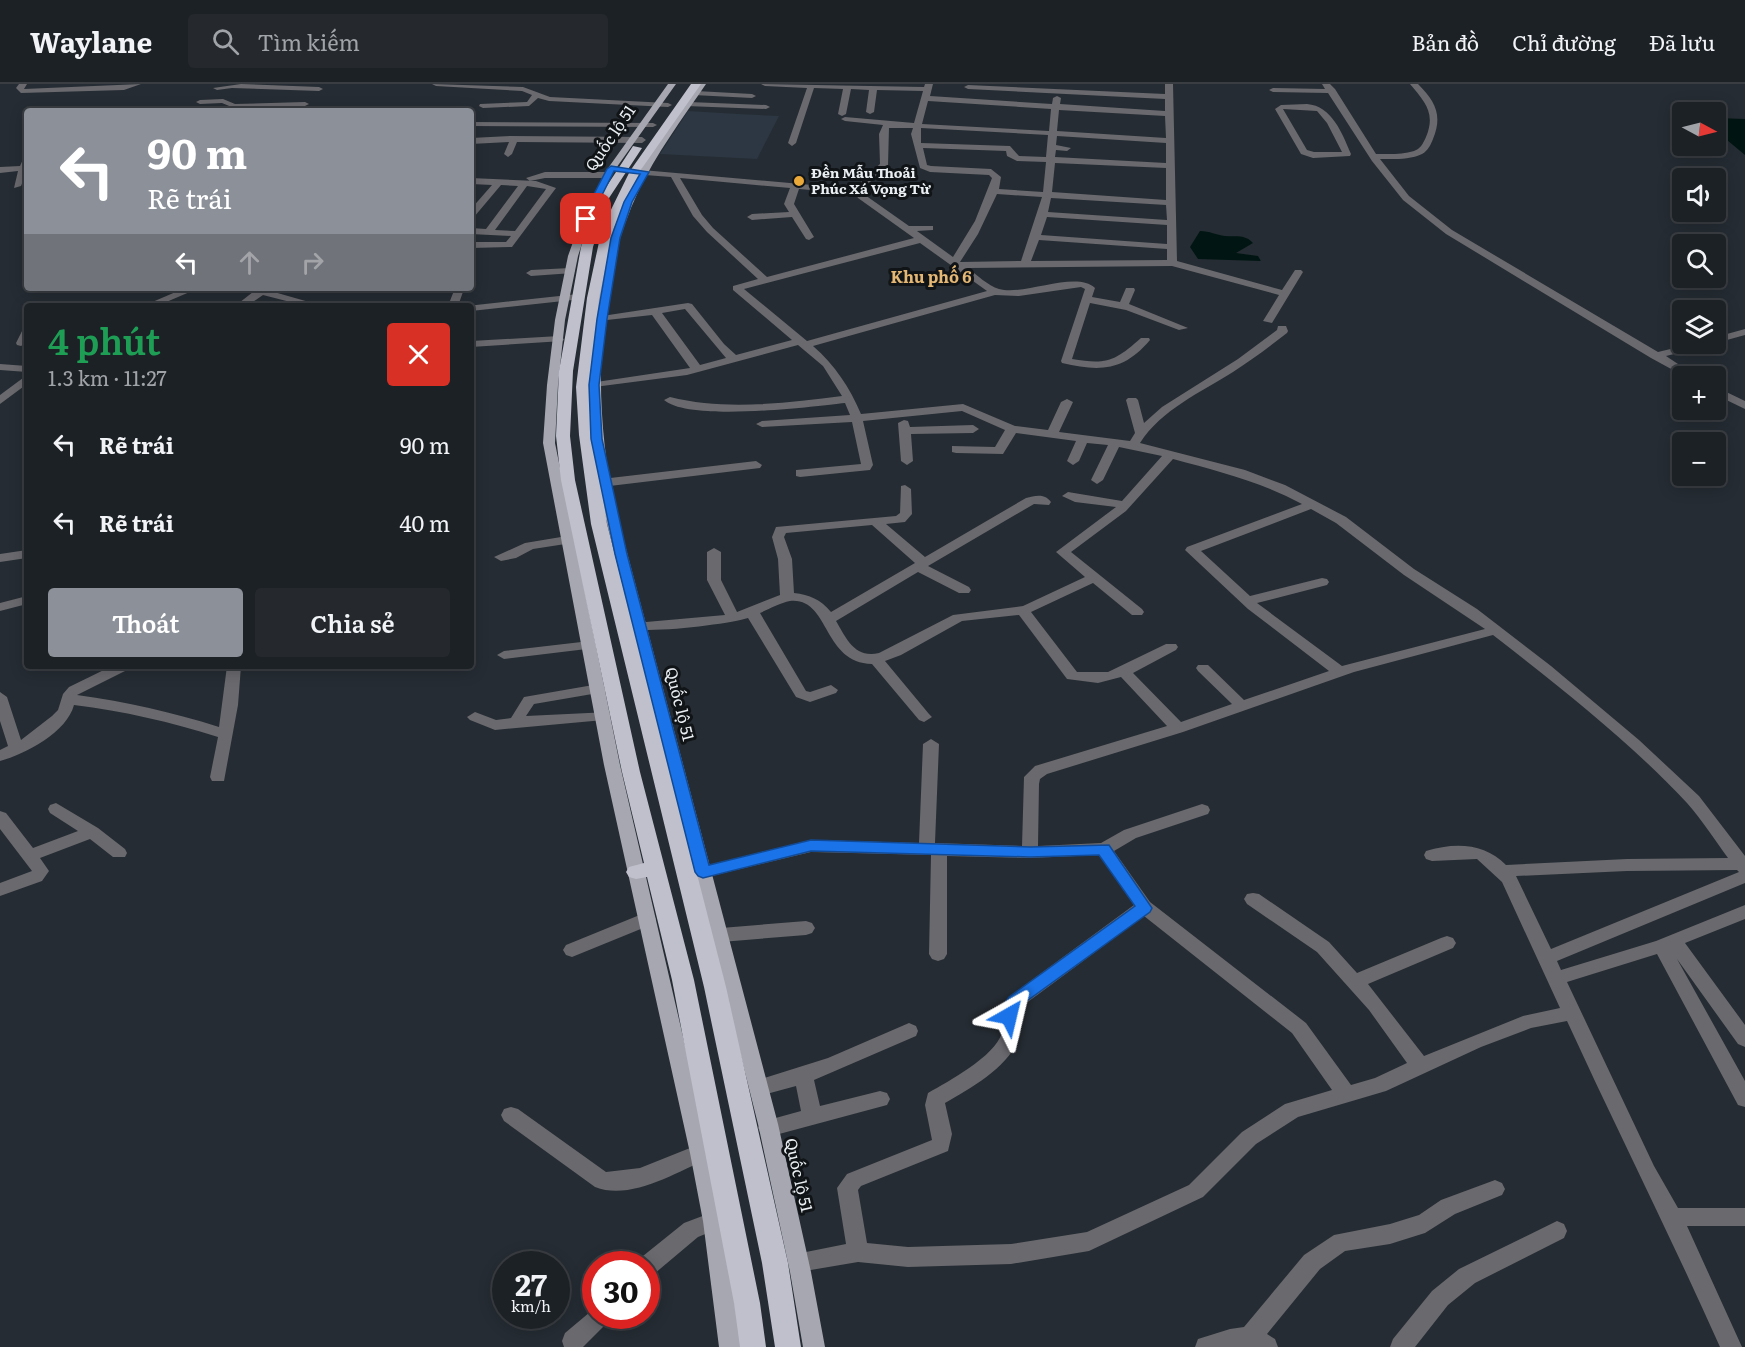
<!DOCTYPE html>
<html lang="vi">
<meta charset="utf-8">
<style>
:root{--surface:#1c2126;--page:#25292e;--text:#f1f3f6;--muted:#a0a3a7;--line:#3a3e43;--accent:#8c9099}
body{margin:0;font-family:Literata,serif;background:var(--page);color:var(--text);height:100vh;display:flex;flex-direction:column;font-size:22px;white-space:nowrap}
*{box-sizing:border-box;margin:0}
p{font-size:20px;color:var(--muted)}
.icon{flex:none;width:33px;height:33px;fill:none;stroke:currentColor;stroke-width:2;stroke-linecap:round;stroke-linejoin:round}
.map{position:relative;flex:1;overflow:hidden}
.panel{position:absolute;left:24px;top:219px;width:450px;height:366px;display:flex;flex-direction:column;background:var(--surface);border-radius:6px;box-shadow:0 3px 15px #0003,0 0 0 2px var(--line)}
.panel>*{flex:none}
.banner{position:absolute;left:24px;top:24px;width:450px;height:183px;border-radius:6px;box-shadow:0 3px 15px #0003,0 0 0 2px var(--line);background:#8c9099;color:#fff;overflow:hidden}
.needle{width:39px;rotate:97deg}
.tools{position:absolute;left:1672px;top:18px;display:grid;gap:12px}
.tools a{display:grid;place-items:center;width:54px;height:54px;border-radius:6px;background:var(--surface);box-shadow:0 3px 15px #0003,0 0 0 2px var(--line);font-size:30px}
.speed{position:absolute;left:492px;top:1167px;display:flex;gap:12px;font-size:30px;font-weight:700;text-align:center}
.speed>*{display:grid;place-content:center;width:78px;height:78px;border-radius:50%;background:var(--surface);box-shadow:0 3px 15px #0003,0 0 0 2px var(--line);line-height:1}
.speed small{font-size:15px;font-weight:400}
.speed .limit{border:9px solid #d22;background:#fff;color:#111}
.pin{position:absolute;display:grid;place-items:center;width:51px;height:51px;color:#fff;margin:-26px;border-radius:12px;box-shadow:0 3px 9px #0006}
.me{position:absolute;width:66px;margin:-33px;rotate:37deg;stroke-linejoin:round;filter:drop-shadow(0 0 4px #0008)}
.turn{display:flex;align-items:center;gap:21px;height:126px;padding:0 24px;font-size:27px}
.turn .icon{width:78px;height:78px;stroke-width:2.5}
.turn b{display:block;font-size:42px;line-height:51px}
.lanes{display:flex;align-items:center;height:57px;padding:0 24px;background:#0003;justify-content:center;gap:30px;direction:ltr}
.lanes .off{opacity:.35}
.round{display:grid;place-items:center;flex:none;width:63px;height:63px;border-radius:6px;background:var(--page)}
.summary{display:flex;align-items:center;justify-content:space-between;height:102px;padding:0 24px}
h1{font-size:36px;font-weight:600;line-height:45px;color:#1e9e55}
.cta{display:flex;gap:12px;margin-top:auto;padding:12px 24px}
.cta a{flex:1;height:69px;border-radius:6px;background:var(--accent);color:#fff;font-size:24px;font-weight:600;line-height:69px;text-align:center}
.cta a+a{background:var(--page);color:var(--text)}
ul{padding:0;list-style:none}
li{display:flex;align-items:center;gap:18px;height:78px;padding:0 24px}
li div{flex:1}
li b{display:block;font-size:22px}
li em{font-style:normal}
header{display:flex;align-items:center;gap:36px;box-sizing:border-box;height:84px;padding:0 30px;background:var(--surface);border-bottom:2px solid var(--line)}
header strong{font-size:28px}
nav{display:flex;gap:33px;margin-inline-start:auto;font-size:21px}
.search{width:420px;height:54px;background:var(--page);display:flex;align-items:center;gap:15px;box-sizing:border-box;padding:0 21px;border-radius:6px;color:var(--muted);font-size:22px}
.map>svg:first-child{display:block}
.built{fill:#2c3743}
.water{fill:#011612}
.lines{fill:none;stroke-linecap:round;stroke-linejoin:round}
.minor{fill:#69696e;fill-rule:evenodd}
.major{fill:#a7a7b1;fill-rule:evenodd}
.highway{fill:#bfc0cc;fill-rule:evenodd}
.route{fill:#1a73e8;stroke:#114b97;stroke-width:1.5}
.poi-dot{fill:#eba93a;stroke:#111417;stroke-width:2}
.labels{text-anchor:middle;stroke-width:6;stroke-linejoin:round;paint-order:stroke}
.far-poi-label{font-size:14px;font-weight:bold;fill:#eaeff3;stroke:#111417;text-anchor:start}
.street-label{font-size:16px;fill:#eaeff3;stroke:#111417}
.far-quarter-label{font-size:16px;font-weight:bold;fill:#e5b774;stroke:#111417}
</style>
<header>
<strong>Waylane</strong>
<div class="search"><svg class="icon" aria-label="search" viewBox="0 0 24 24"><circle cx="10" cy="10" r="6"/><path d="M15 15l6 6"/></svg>Tìm kiếm</div>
<nav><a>Bản đồ</a><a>Chỉ đường</a><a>Đã lưu</a></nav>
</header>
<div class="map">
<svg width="1745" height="1263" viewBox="0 0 1745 1263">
<rect width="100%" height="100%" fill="#252c33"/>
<!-- built -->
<path class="built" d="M688,27L738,30L779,32L757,75L660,70Z"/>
<!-- water -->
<path class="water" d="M1716,34L1745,35V71L1721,51L1720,43L1727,42Z
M1200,147C1210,147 1216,151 1225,152C1235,153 1245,150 1253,159L1236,169L1258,172L1261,177L1198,175L1190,163Z"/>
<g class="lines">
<!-- minor -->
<path class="minor" d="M19,0H27L24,5L141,0L124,6L21,9L16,4Z
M241,0L319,3L323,5L319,7L232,4L217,6L213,4Z
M432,0L523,3L550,13L668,19L672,21L668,23L549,17L538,14L529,22L483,24L479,22L480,20L527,18L532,11L522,7L436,2Z
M761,0L924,3L925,0H933L930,12L1052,20L1053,14L1057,12L1061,14L1060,20L1165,27V15L968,5L964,3L968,1L1165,10V0H1173L1177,177L1282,206L1295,186H1301L1303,188L1272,239L1263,237L1279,211L1172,182L968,184C976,190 988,202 999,205C1025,212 1076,186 1095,204L1092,213L1120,218L1126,204H1134L1135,206L1129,220L1188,244L1179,246L1126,226L1090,219L1072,275C1107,281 1115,277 1141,254H1149L1150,256C1124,287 1100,288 1062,279L1061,277L1085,205L1081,203L1019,212L995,211L813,262C835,281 850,304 861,330L963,320L1015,342L1048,346L1061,318L1067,315L1073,318L1059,348L1130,357L1135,349L1126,316L1128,314H1136L1138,316L1144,339L1162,323L1238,275L1277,246L1278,242H1286L1288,247L1287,249C1269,263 1252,276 1233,288C1201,308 1161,326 1140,359L1245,386L1285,401L1346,433L1414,485L1477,525L1551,582L1639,656L1699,712L1745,772V799L1557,877L1561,886L1656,857L1745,821V835L1685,859L1745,941V963L1738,960L1677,875L1745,997V1023L1738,1021L1657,870L1567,898L1654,1082L1678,1124H1745V1142H1687L1742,1263H1720C1671,1153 1617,1046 1567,937L1531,944L1481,963L1386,1007L1298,1033L1256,1060L1203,1113L1089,1167L1011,1180L908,1183L858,1178L799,1188L791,1185L788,1178L791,1171L846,1160L837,1104L847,1090L932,1056L925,1021L928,1009C949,997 994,973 1002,949C1007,935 998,931 1009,913L1134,821L1099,771L1030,774L947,772V870L944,875L938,877L932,875L929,870L931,771L811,768L703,794L697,792L695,788L697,784L811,756L919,759L923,660L931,655L939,660L935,759L1022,762L1024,693L1035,682L1167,642L1121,593L1098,599L1067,595L1019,531L962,537L901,571L885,577L929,630L932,633L924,638L919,636L872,580C822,579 830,513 790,517C780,519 769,525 760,529L806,607L810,608L831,601L838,606L836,609L810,618L796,613L748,534C730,540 631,553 620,541L627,537L646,538L725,531L707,496V468L714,464L721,468V496L737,528L780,511L778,475L772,453L776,443L896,432L900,429L901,402L905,401L911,405L912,430L905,438L886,440L925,473L1026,414C1035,412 1044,409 1051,418L1049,421L1034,420L928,482L969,503L971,506L969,509H959L918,488L836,537C846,554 855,575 879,569L953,531L1023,522L1085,493L1056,468L1116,423L1075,418L1062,412L1068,408L1122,417L1162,372L1119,363L1103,396L1097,400L1091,396L1108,361L1087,359L1079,377L1073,381L1067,377L1076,357L1016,349L1003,370L956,369L952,368V362L995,363L1005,346L962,327L863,337L873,381L870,386L800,393L796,392V386L861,380L852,338L762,343L756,340L762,337L850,331L845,319C810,323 689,338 664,316L670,313C726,327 785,319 842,312L823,282L798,261L687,291L579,305V301L583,300L690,284L652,231L598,237L597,235L602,232L688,219L692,220L724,260L736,271L792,256L733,206V202L758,195L707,148L693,132L671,93L645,91L641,88L642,86L857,105L863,95L880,80L879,50L883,41L845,37L841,35L845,33L914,39L923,7L877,6L874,28L870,30L866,28L869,6L851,5L846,30L842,32L838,30L843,5L814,4L796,59L792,62L788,59L807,4L765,2ZM928,17L1051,25L1049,47L922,40ZM1059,26L1165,32L1166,54L1057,47ZM889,44H913L911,50L920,84L930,88L989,91L992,94L975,137L953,173L917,147L933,146V142H909L865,111L870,98L888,81ZM921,44L1048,51L1046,73L1019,72L1010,62L921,59ZM1057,52L1166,59V79L1055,73L1056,66L1067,67L1071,64L1056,61ZM923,64L1006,67L1007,72L1017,77L1046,78L1043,108L999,105L1001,93L991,85L931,82L927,81ZM1055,79L1166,84V116L1052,108ZM680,94L790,104L784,120L789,128L752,130L747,133L752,136L792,133L806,155L809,156L814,153L794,120L799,105L856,110L858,114L914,154L767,193L713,144L702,131ZM997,110L1042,113L1021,177L960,178L978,150ZM1051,114L1166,121L1167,136L1048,128ZM1047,133L1167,141V160L1041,151ZM1039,156L1167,165V176L1031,177ZM920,159L987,207L807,257L744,205ZM685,225L726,274L700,281L662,229ZM1173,375C1218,387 1261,398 1302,420L1187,463L1185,466L1248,525L1329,587L1244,616L1208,581H1198L1196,584L1198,587L1232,620L1181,638L1133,589L1176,566L1178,563L1176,560H1166L1108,588H1077L1031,528L1093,499L1132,531H1142L1144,528L1142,525L1071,468L1126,427ZM1311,425L1336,439L1404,491L1485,545L1342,582L1257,519L1327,501L1329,498L1327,495L1322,494L1250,512L1201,467ZM872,441L915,479L831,528C820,515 810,511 794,509L792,475L784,453L786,449ZM1493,551C1560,603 1629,657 1687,719C1702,736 1715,756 1728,774L1627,775L1506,781C1485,759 1455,758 1426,767L1424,771L1426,775L1432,777L1477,775L1502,798L1560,924L1523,932L1424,972L1368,900L1453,864L1456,859L1453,854L1447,852L1441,854L1357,889L1329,858L1259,810L1253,809L1247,810L1244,815L1247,820L1317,868L1369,926L1407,979L1375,994L1351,1001L1306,939L1150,818L1114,767L1136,754L1208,730L1210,726L1208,722L1202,720L1124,746L1101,759L1038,762L1039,700L1040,695L1047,690L1183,648L1354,588ZM1737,786L1739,788L1551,865L1516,792L1627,787ZM1144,832L1292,949L1332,1006L1285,1020L1242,1048L1189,1101L1087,1148L1011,1160L908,1163L867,1159L858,1106L861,1102L948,1067L952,1050L945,1019C972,1003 1010,983 1020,951C1023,941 1018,932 1021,923Z
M1322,0H1330L1335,5L1376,70C1388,70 1402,71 1414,67C1420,65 1423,60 1426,53C1436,29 1425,18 1410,0H1418C1435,17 1443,31 1433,55C1431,60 1428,67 1422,70C1410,76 1393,75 1380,75L1409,112L1452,146L1658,268L1691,260H1707L1706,262L1666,272L1696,292H1684L1651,274L1446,150L1403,116L1372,77L1328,9L1273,8L1269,6L1273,4L1325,5Z
M696,7L752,10L756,12L752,14L693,11L692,9Z
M223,15L235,20L305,18L309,20L305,22L234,24L222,19L200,20L196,18L200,16Z
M689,18L766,21L770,23L766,25L686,22V18Z
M1307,20C1332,22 1342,49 1351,70L1350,72L1313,74L1301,70L1275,25L1281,21ZM1283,25L1317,27L1327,39L1342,68H1314L1307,66Z
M471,38L653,39L657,41L653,43L471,42Z
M510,52L642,53L646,56L642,59L517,58L512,70L508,73L504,70L509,58L471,60V54Z
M27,72V87L21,102L14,104L18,87L0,89V83L20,82L24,73Z
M545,88H607L611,91L607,94H545L530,97L526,94Z
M471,94L536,97L556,104L512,163L471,164V158H506L511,152L471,150V144L486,145L518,102L501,101L474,133L471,134V125L492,101L471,100ZM527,102L546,105L515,147L495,146Z
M570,184L575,187L573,189L531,192L526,189L531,186Z
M185,204H199L157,222H143Z
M243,204H260L323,222H306L263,211L247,222H235L253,208Z
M455,204L464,205L458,222H448Z
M578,210L583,213L582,215L471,227V222H467Z
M27,244L26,259L21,262L17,261L16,259L23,245Z
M1745,245V251L1716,259V253Z
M559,252L564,255L563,257L471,263V257Z
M0,280L27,282V288L0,286Z
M27,291V300L0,320V311Z
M1716,303L1745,317V325L1716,311Z
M904,336L908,337L910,343L973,341L979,345L973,349L911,350L913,377L907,381L901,377L898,339Z
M756,377L762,381L760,384L593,404L587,400L593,396Z
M567,452L573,456L572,459L533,465L516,474L501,477L494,473L525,459Z
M27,466V474L0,478V470Z
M27,512V520L0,527V519Z
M590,557L595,558L597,561L595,564L504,575L497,571L504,567Z
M112,582H131L129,585L77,611C127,618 172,628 219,643L227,582H241L238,621L224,697H212L210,693L218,653C170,638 124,627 74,621C67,648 26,670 0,677V666L8,662L0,637V608L7,613L21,656L52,632L58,626L63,610L69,603Z
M599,600L606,605L604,608L534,620L526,632L609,628L611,631L609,634L604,636L495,646L470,636L467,633L475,628L496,636L511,634L524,613Z
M56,719L98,744L125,765L127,769L125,773H113L90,755L40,774L49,787L42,797L0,812V799L32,787L0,745V727L6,729L33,764L78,747L50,729L48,725L50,721Z
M647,828L653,830L656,835L653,840L572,873L566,871L563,866L566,861Z
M806,837L812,839L815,844L812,849L806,851L721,858L715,856L712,851L715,846L721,844Z
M909,939L916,942L918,947L916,952L814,996L820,1022L880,1007L887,1009L890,1015L887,1021L768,1053L761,1050L758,1044L761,1038L801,1027L796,1002L759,1012L752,1010L749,1004L752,998L828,974Z
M511,1023L518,1025L606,1088L640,1084L700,1060L707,1063L710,1069L707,1075C675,1089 630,1117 595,1103L504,1037L501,1031L504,1025Z
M1495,1096L1502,1099L1505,1105L1502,1111L1455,1130L1425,1149L1390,1160L1345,1167L1320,1185L1267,1250L1275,1255L1278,1263H1195L1198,1255L1230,1245L1244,1243L1304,1171L1334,1151L1390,1140L1419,1131L1441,1116Z
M713,1128L720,1130L723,1137L720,1144L698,1153L654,1190L646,1193V1180H636L638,1176L684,1139Z
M1557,1137L1564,1140L1567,1147L1564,1154L1475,1199L1448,1221L1415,1263H1390L1393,1255L1432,1207L1459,1185Z
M596,1223V1232H610L607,1239L583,1263H564L562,1257L565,1249Z"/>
<!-- major -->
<path class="major" d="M668,0H676L614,87L587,144L578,172L565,236L558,301L555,359L620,681L710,1069L723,1137L741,1263H719L703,1137L690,1069L604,681L543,359L547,301L555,236L568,172L578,144L606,87Z
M698,0H706C682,35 656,70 638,108C594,201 593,325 615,423L778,1040L811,1188L825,1263H803L790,1188L758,1040L603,423C582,325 584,200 629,108C647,69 674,35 698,0Z"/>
<!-- highway -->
<path class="highway" d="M691,0H701L640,87L614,144L599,214L590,303L593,351L607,440L726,903L788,1179L801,1263H775L762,1179L704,903L591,440L579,351L576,303L587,214L602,144L630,87Z
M633,62L642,64L609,114L593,163L573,287L570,352L575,396L640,688L694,896L760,1219L766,1263H740L734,1219L672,896L647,793L636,795L629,793L626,788L629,783L644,779L622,688L561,396L556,352L559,287L581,163L599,114Z"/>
</g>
<!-- route -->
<path class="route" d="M611,82L649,88L632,118L620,154L607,235L599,301L602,355L627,470L709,781L811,756L1030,763L1109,761L1152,824L1150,828L1020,922L1015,937L1009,939L1003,937C998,927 1003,921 1009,913L1135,822L1099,771L1030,773L811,767L703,794L698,792L695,788L615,470L591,355L589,301L597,235L611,154L624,118L640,90L614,87L590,135L583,136L581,135L607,85Z"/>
<!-- markers -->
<circle class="poi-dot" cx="799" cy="97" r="6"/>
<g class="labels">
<!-- far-poi labels -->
<g class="far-poi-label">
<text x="811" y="94">Đền Mẫu Thoải<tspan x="811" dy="16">Phúc Xá Vọng Từ</tspan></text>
</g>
<!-- street labels -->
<g class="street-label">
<text transform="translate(610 54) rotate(-56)" y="6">Quốc lộ 51</text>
<text transform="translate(680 620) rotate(76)" y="6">Quốc lộ 51</text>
<text transform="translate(799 1091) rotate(77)" y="6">Quốc lộ 51</text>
</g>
<!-- far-quarter labels -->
<g class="far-quarter-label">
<text x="931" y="199">Khu phố 6</text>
</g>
</g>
</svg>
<div class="tools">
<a><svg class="needle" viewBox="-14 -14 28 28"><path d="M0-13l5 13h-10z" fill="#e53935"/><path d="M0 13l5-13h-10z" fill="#a0a3a7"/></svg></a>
<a><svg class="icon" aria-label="sound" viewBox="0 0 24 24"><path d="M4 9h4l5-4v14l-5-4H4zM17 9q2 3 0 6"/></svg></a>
<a><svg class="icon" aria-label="search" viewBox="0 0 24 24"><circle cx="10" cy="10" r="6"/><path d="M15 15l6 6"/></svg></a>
<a><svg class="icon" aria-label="layers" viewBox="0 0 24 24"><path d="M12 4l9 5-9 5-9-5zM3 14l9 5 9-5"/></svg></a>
<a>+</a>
<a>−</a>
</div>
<div class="speed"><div>27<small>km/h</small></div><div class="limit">30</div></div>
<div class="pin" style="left:586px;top:135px;background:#d93025"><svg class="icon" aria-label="arrive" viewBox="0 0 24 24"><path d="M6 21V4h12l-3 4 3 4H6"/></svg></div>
<svg class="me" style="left:1009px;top:932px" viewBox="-20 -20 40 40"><path d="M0-17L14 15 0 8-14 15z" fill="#1a73e8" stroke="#fff" stroke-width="4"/></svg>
<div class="banner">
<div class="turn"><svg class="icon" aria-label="left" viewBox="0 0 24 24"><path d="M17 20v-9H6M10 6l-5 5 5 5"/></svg><div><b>90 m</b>Rẽ trái</div></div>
<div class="lanes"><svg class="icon" aria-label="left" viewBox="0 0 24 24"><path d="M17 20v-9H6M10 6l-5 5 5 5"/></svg><svg class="icon off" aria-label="ahead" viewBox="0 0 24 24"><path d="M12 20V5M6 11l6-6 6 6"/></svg><svg class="icon off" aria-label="right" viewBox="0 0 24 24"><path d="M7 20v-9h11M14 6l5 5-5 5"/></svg></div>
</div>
<section class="panel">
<div class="summary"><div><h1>4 phút</h1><p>1.3 km · 11:27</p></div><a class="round" style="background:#d93025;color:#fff"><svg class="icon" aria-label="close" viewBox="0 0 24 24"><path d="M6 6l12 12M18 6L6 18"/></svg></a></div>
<ul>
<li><svg class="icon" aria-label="left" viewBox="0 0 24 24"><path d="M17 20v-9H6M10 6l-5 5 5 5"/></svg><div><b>Rẽ trái</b></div><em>90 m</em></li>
<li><svg class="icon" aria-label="left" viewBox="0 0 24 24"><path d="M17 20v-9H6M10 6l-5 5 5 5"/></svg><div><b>Rẽ trái</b></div><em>40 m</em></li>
</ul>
<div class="cta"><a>Thoát</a><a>Chia sẻ</a></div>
</section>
</div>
